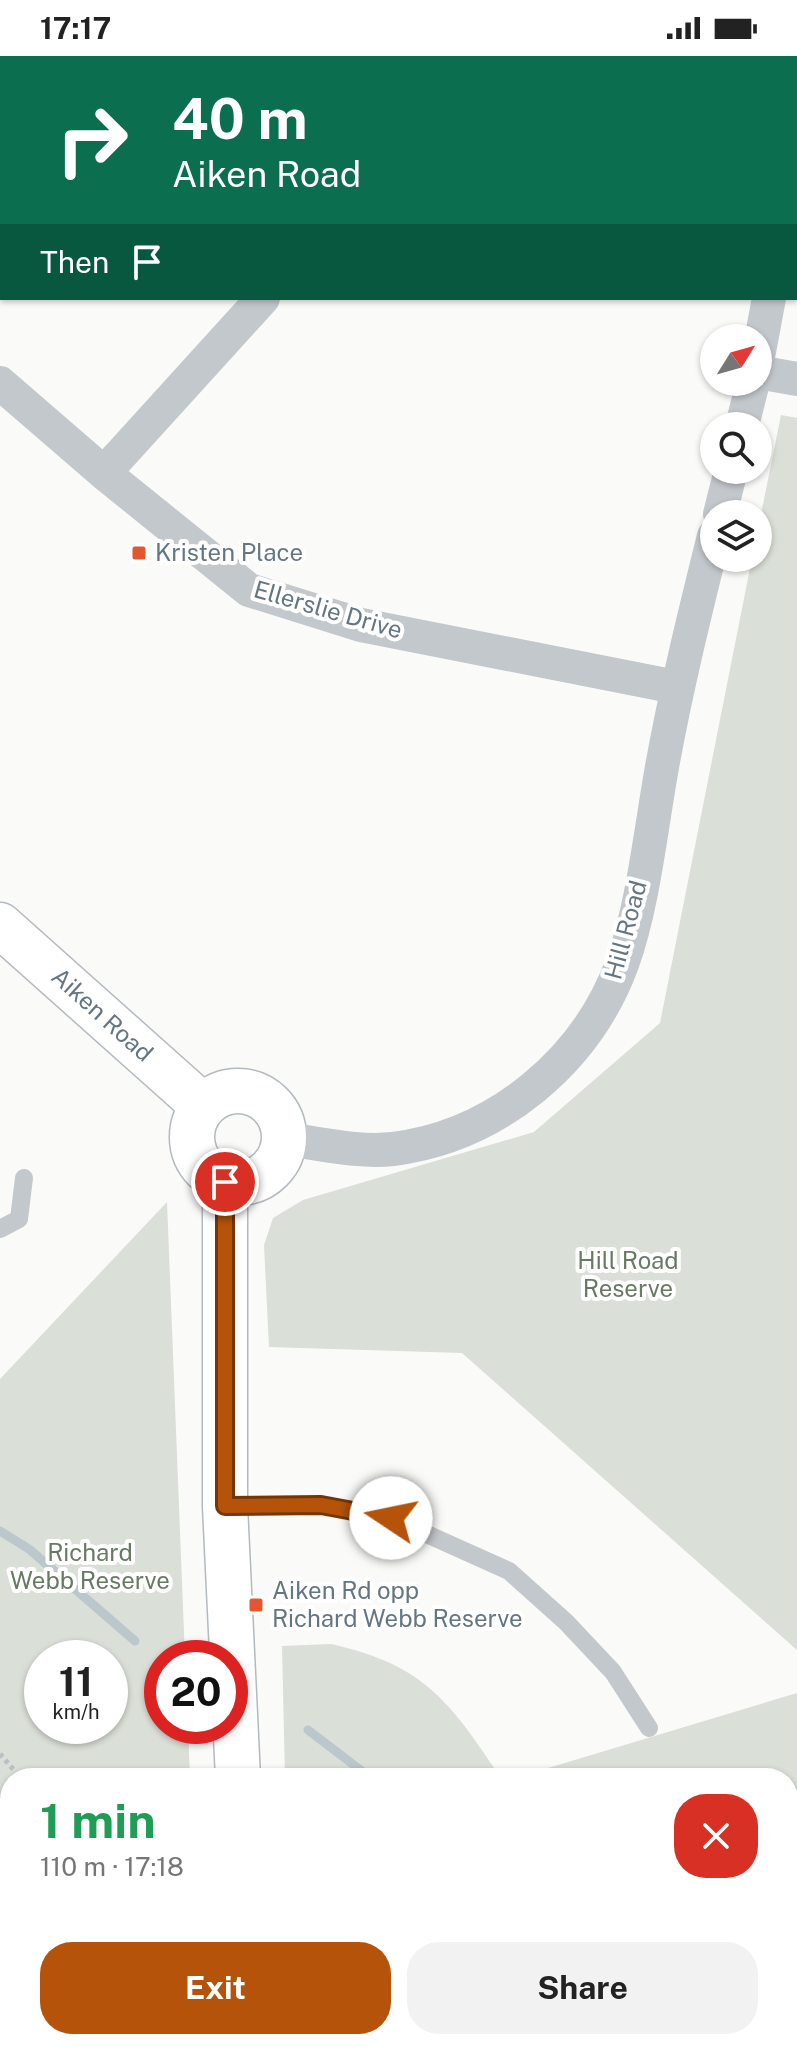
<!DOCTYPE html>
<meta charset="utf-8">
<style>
:root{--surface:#fff;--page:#f2f2f2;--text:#222;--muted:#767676;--accent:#b45309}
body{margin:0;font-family:"Public Sans",sans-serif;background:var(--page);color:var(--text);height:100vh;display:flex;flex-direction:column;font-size:30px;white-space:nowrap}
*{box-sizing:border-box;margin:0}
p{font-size:26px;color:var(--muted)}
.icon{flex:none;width:44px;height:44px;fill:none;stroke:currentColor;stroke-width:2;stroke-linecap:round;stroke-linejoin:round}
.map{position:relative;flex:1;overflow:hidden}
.drawer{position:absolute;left:0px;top:1712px;width:798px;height:282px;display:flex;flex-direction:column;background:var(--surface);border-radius:32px 32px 0 0;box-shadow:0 2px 6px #0004}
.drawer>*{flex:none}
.guide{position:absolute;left:0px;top:0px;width:798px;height:244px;box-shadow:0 2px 6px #0004;background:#0b6e4f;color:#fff;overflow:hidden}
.needle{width:52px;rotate:53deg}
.controls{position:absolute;left:700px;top:268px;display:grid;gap:16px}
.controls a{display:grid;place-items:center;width:72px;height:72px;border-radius:50%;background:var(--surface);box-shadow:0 2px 6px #0004;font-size:40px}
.speed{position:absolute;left:24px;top:1584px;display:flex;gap:16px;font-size:40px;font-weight:700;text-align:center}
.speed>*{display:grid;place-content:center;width:104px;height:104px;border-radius:50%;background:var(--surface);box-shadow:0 2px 6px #0004;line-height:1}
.speed small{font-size:20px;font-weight:400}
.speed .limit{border:12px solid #d22;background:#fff;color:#111}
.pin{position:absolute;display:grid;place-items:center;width:68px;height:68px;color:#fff;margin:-34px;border:4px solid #fff;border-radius:50%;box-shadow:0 2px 8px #0007}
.me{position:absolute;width:88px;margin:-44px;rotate:281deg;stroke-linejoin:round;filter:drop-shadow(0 0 6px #0008)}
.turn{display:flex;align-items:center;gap:28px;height:168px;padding:0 40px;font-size:36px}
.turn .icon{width:104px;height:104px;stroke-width:2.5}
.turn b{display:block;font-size:56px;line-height:68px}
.then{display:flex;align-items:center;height:76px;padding:0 40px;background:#0003;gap:16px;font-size:30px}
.round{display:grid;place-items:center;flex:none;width:84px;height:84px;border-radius:32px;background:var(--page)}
.headline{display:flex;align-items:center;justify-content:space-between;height:136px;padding:0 40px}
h1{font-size:48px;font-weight:700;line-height:60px;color:#1e9e55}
.action{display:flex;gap:16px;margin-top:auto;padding:16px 40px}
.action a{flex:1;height:92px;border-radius:32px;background:var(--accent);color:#fff;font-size:32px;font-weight:700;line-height:92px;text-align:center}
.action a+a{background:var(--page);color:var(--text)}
.status{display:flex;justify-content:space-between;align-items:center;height:56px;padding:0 40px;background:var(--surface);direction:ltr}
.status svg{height:22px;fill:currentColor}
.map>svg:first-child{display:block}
.green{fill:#dadfd7;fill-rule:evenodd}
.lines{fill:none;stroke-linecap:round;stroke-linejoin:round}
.stream{stroke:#bbc7cb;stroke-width:9}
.secondary-casing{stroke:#b3babf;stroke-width:47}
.path{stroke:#bbbfc2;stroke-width:5;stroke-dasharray:4 4;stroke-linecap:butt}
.lane{stroke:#c3c8cc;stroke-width:18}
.street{stroke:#c3c8cc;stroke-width:34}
.secondary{stroke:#fff;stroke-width:44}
.route-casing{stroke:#753606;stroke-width:20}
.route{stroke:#b45309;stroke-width:14}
.poi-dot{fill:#e4572e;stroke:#fff;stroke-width:3}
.labels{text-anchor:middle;stroke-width:8;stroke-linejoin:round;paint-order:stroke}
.poi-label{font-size:24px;fill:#657683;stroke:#fff;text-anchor:start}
.street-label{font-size:24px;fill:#657683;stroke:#fff}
.park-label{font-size:24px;fill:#687a64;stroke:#fff}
</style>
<div class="status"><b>17:17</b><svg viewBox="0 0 49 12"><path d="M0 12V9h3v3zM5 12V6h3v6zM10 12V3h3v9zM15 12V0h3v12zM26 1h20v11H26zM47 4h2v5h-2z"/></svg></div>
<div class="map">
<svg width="797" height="1993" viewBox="0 0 797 1993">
<rect width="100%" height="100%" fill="#fafaf8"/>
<!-- green -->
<path class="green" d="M781,359L797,362V1594L462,1297L269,1291L264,1189L273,1162L303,1144L534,1076L660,967L752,502H758V473Z
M167,1146L185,1602H162V1670H188L190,1722H10V1984H229L232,1993H0V1323ZM42,1602H110V1670H42Z
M331,1588C425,1609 450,1646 501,1722H285L282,1590Z
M797,1637V1993H337L333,1984H788V1722H515Z"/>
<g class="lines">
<!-- stream -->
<path class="stream" d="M0,1475L29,1493L135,1585
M308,1674L371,1722
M788,1904H797
M0,1941L10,1947
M52,1984L62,1993"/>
<!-- secondary casing -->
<g class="secondary-casing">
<path id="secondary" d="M0,869L203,1050
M192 1081a46 46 0 1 1 92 0a46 46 0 1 1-92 0Z
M225,1126V1450L238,1722
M278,1984L281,1993"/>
</g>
<!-- path -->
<path class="path" d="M0,1698L14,1714"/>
<!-- lane -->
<path class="lane" d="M0,1173L19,1163L24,1122
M225,1450L321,1449L391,1462L509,1515L566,1566L613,1616L649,1672"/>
<!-- street -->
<path class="street" d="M40,2L42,0
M0,45L2,43
M796,120L797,118
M758,301L769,242
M758,316L797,323
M0,327L104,417L249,534L361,569L676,631
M742,370L753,326
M104,417L263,242
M720,458L731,414
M284,1083C319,1087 357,1097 393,1093C497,1080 586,1005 622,908C643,851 651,772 662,711C676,633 695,557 714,480"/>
<!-- secondary -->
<use href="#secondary" class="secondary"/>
</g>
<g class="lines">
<!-- route casing -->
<g class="route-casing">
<path id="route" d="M225,1126V1450L321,1449L391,1462"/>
</g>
<!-- route -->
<use href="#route" class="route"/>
</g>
<!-- markers -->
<g class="poi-dot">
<rect x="131" y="489" width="16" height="16" rx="4"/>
<rect x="248" y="1541" width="16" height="16" rx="4"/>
</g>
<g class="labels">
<!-- poi labels -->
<g class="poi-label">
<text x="155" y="505">Kristen Place</text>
<text x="272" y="1543">Aiken Rd opp<tspan x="272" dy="28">Richard Webb Reserve</tspan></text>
</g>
<!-- street labels -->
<g class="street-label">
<text transform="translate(328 554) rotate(16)" y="8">Ellerslie Drive</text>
<text transform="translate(626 874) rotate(-75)" y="8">Hill Road</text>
<text transform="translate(102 959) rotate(42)" y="8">Aiken Road</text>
</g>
<!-- park labels -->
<g class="park-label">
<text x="628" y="1213">Hill Road<tspan x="628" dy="28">Reserve</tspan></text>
<text x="90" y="1505">Richard<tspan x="90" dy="28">Webb Reserve</tspan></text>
</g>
</g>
</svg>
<div class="controls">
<a><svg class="needle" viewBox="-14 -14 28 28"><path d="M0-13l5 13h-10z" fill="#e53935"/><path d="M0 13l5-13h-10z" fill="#767676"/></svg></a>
<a><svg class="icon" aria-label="search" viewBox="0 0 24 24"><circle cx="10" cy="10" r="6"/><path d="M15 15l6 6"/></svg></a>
<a><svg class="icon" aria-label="layers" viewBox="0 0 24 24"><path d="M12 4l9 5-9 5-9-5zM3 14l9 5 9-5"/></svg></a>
</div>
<div class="speed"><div>11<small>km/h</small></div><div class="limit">20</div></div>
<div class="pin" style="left:225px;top:1126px;background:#d93025"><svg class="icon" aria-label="arrive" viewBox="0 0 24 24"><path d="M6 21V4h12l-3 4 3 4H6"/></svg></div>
<svg class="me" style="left:391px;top:1462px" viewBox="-20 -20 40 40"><circle r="19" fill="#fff"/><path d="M0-13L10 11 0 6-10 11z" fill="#b45309"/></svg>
<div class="guide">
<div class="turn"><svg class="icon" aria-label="right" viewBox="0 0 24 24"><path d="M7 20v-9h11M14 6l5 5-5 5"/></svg><div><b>40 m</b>Aiken Road</div></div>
<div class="then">Then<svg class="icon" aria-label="arrive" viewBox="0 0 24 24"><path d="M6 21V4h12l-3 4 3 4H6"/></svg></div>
</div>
<section class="drawer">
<div class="headline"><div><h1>1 min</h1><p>110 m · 17:18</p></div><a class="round" style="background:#d93025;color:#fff"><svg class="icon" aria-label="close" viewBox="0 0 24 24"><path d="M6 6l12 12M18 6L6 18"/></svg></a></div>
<div class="action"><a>Exit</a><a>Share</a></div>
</section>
</div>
